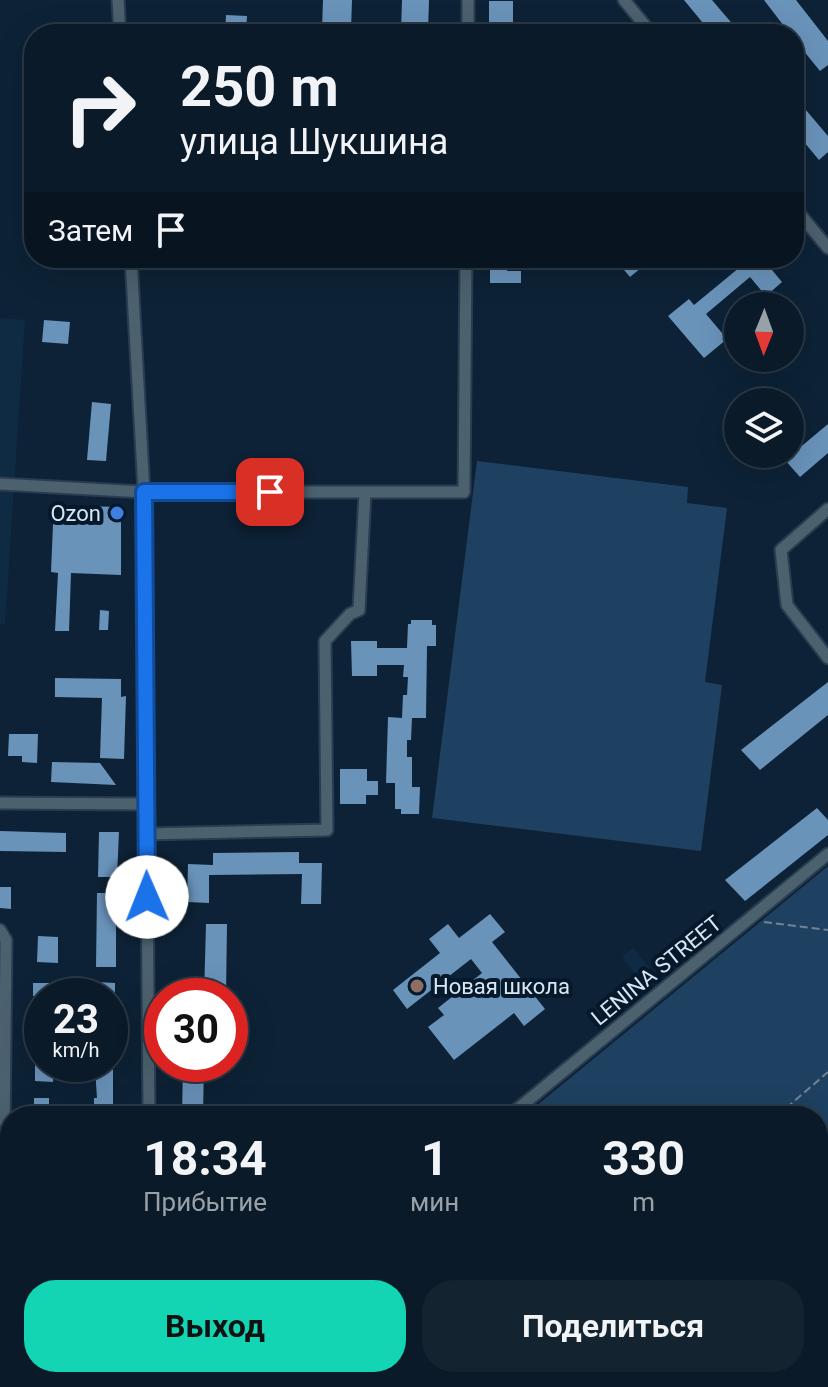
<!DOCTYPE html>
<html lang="ru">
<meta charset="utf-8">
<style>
:root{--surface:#0a1a28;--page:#132330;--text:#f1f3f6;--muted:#99a1a8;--line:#2a3845;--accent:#14d5b3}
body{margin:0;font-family:Roboto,sans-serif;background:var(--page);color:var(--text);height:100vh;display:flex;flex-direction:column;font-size:30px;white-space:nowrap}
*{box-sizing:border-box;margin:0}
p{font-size:26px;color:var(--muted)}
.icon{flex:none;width:44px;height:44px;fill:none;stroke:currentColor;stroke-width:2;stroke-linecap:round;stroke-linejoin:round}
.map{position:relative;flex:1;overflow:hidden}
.details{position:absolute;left:0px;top:1106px;width:828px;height:282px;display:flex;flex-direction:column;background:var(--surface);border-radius:32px 32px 0 0;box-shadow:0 8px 32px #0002,0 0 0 2px var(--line)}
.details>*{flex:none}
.top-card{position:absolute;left:24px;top:24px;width:780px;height:244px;border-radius:32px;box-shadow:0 8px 32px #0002,0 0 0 2px var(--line);background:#0a1a28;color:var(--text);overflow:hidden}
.needle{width:52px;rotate:181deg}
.fabs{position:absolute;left:724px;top:292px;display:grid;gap:16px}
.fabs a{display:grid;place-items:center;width:80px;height:80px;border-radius:50%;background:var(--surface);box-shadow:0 8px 32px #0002,0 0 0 2px var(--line);font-size:40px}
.speed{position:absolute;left:24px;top:978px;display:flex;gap:16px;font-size:40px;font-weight:700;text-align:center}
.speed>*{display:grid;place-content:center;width:104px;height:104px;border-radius:50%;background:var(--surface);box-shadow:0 8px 32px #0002,0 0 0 2px var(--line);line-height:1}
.speed small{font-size:20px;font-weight:400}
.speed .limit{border:12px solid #d22;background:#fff;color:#111}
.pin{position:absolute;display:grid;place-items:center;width:68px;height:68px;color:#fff;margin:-34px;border-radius:16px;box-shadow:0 4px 12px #0006}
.me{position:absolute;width:88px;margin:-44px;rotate:359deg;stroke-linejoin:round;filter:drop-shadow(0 0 6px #0008)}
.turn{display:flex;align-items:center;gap:28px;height:168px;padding:0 24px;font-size:36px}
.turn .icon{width:104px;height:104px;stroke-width:2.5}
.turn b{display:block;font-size:56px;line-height:68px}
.then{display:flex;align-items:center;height:76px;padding:0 24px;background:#0003;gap:16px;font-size:30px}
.eta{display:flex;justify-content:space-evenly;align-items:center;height:136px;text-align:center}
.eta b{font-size:48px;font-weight:700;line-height:56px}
.action{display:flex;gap:16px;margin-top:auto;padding:16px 24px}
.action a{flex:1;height:92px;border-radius:32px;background:var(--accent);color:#111;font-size:32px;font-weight:700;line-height:92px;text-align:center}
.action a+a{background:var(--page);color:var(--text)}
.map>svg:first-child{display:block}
.built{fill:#0f2b44}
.green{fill:#1e4161}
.building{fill:#6a93ba}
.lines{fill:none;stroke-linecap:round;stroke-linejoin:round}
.minor-casing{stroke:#2a3d50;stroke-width:15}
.path{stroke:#728394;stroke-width:2;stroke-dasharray:8 4;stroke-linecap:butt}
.minor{stroke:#4b616d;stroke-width:11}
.route-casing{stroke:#114b97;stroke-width:20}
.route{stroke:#1a73e8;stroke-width:14}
.shop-dot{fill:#3f7fe0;stroke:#04192c;stroke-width:3}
.education-dot{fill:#8d6e63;stroke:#04192c;stroke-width:3}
.labels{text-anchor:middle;stroke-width:8;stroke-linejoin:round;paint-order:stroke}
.poi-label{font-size:22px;fill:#d9e6f3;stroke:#04192c;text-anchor:end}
.street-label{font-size:22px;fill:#d9e6f3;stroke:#04192c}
</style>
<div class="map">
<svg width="828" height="1387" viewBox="0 0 828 1387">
<rect width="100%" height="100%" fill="#0d2236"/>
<!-- built -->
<path class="built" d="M0,318L25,320L5,624H0Z
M633,948L650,968L638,978L622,957Z"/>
<!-- green -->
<path class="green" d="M477,461L688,487L687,503L727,508L705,682L722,685L701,851L432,818Z
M828,866V1387H195L206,1378H818V1116H524Z"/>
<!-- building -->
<path class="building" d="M323,0H352L351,30L322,29Z
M402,0H429L428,32L401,31Z
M684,0H712L741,34H712Z
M764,0H796L828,41V65L820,71L794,39V34H790Z
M489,1H513V34H489Z
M226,15L247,16L246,34H225Z
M794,96L828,136V152L819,160L794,130Z
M490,258H507V271H521V283H490Z
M614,258H653L630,277Z
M751,258H762L782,282L766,296L750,277L706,314L727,339L704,358L668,316L689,299L694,305Z
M44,320L70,322L68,344L42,342Z
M92,402L111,404L106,461L87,460Z
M828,424V453L800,477L785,460Z
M78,506L121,507V575L71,573L69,631H55L58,573L51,572L53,524L77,525Z
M100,610L109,611L108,630H99Z
M411,620H432V625H436V646H427L426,718H412L411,740H407V757H412V787H420L419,814H401V809H395V783H386L388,717L402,718L403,695H407L408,677H403L404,665H377V676H352L351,641H377V648H407L408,624H411Z
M55,678L121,679V697L126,696L124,759L100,758L102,698L55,697Z
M828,682V715L760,770L741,750Z
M9,734H38L37,763L22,762V756H8Z
M52,762L100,763L116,785L51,782Z
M340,769H367V781H378V795H366V804H340Z
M817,808L828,820V835L745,901L725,880Z
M0,831L66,833V852L0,851Z
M99,832H119L117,877H98Z
M299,852V863H322L321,904H301L302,874L209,875V903L187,902L188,864L213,865V853Z
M0,887H11V909L0,908Z
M97,893H116V967H96Z
M490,914L505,932L492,942L545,1009L524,1026L514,1013L454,1060L428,1027L444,1015L438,1008L482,973L471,959L407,1009L393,990L440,953L429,939L448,924L459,938Z
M206,924H227L226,996H204Z
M38,936L58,937V963L37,962Z
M96,982L115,983V996H95Z
M33,983H62V996H33Z
M35,1064H54L53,1082L35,1081Z
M183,1064H204L203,1116H182Z
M95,1068H113V1115H94V1098H97Z
M34,1098H49V1116H34Z
M0,1282H10V1387H0Z
M64,1378H85V1387H64Z"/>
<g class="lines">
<!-- minor casing -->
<g class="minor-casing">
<path id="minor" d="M118,0L120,34
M624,0L652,34
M468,34V0
M794,207L828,248
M131,258L144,492L149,1116
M0,484L144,492H464L466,258
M828,509L781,550L787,605L828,658
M0,803L146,804
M146,834L327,830L325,641L350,614L359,610L365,492
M0,930L6,940L4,1136
M509,1116L828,854
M131,1387L132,1378
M178,1387L189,1378"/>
</g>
<!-- path -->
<path class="path" d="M764,922L828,930
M777,1116L828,1072
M818,1190L828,1189
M818,1259L828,1251
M818,1270L828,1282
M453,1387L469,1378
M474,1387L521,1378
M709,1387L716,1378"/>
<!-- minor -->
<use href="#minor" class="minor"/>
</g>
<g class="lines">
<!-- route casing -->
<g class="route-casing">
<path id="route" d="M147,897L144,492H270"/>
</g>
<!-- route -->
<use href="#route" class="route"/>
</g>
<!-- markers -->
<circle class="shop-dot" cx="117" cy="513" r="8"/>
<circle class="education-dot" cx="417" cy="986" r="8"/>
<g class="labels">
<!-- poi labels -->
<g class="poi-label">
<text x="101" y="521">Ozon</text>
<text x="433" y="994" text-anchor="start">Новая школа</text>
</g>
<!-- street labels -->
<g class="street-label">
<text transform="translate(656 970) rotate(-39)" y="8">LENINA STREET</text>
</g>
</g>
</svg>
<div class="fabs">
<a><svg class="needle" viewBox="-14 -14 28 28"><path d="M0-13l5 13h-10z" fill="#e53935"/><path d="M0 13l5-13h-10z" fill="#99a1a8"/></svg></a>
<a><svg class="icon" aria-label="layers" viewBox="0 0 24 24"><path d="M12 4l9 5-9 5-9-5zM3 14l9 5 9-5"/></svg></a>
</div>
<div class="speed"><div>23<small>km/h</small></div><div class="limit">30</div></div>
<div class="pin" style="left:270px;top:492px;background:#d93025"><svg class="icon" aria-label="arrive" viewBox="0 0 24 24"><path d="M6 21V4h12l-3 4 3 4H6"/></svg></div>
<svg class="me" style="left:147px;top:897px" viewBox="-20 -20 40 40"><circle r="19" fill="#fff"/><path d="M0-13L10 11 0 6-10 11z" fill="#1a73e8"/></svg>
<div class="top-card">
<div class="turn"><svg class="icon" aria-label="right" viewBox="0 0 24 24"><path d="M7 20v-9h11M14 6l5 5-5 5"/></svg><div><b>250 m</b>улица Шукшина</div></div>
<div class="then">Затем<svg class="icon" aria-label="arrive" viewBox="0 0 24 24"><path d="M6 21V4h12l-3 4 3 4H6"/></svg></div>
</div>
<section class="details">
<div class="eta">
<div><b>18:34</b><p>Прибытие</p></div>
<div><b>1</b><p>мин</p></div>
<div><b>330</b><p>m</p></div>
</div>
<div class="action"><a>Выход</a><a>Поделиться</a></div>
</section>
</div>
